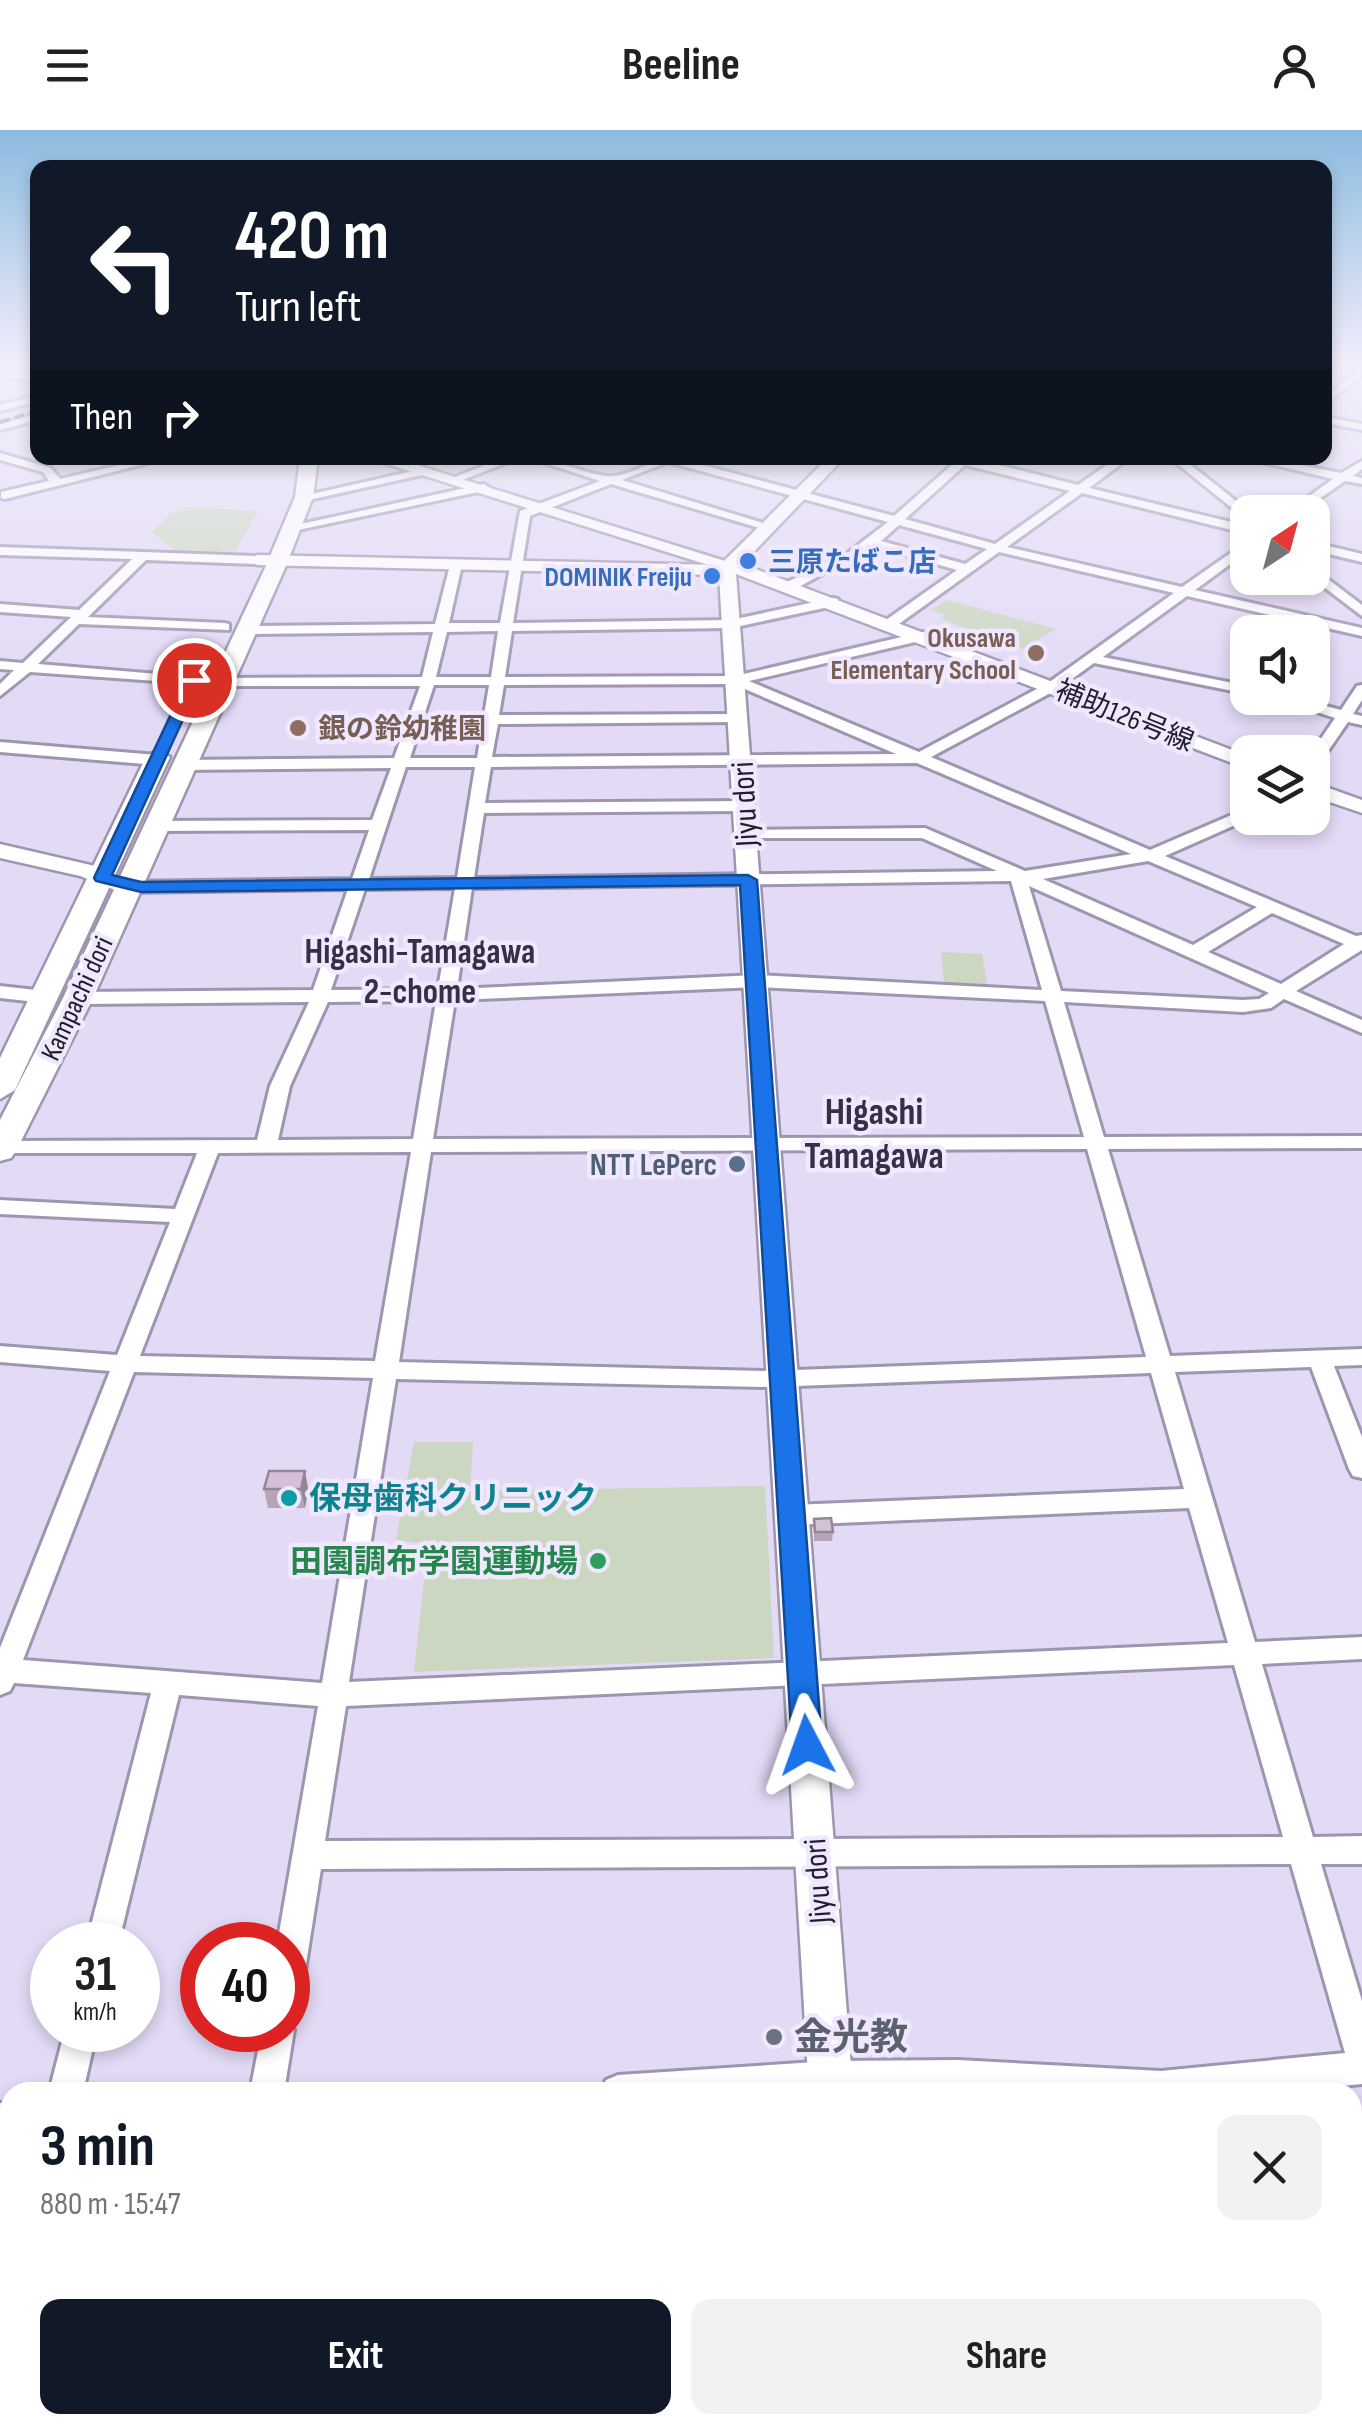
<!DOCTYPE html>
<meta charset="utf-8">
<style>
:root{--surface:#fff;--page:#f2f2f2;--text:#202124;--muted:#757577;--accent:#111827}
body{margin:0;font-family:"Sofia Sans Condensed","Noto Sans JP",sans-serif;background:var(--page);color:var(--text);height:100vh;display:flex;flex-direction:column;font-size:38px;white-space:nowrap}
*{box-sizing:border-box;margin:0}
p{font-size:32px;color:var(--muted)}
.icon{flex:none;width:55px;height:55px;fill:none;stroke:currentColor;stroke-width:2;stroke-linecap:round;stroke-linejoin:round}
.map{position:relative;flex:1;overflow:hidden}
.drawer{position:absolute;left:0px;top:1952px;width:1362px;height:352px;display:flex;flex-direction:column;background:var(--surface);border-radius:30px 30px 0 0;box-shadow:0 5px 15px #0003}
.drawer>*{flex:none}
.guide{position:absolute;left:30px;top:30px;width:1302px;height:305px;border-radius:20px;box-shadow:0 5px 15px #0003;background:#111827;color:#fff;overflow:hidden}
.needle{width:65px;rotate:36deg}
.tools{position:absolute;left:1230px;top:365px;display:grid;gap:20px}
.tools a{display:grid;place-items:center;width:100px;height:100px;border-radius:20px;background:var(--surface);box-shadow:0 5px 15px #0003;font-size:50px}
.speed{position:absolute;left:30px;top:1792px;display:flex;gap:20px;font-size:50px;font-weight:700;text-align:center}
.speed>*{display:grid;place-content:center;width:130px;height:130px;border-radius:50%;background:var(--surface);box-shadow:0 5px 15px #0003;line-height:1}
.speed small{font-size:25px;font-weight:400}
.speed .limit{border:15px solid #d22;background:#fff;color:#111}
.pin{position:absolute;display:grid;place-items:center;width:85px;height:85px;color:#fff;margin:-42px;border:5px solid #fff;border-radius:50%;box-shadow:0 2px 10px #0007}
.me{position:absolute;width:110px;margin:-55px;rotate:356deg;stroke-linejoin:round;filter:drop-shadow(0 0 8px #0008)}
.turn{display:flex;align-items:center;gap:35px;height:210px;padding:0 40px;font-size:45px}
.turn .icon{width:130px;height:130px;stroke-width:2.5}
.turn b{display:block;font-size:70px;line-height:85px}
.then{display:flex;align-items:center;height:95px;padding:0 40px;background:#0003;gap:20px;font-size:38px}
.round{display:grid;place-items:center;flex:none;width:105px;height:105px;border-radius:20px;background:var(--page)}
.headline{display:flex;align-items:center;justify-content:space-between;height:170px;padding:0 40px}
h1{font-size:60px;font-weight:700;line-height:75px;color:var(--accent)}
.action{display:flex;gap:20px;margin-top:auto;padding:20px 40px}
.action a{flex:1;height:115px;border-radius:20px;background:var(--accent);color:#fff;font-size:40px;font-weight:700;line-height:115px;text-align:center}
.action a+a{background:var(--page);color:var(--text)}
header{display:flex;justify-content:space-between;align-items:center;height:130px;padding:0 40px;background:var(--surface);font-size:45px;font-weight:700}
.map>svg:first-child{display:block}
.green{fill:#cbd7c0}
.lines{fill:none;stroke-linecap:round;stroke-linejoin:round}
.street-casing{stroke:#9e95b0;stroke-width:6}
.secondary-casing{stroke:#9e95b0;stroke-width:5}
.primary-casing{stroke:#9e95b0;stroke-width:5}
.street{fill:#fff;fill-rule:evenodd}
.secondary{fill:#fff;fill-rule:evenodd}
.primary{fill:#fff;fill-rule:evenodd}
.rail{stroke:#393541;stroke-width:4;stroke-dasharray:10 5;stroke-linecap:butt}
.wall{fill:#b6a5b9}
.shaded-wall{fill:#948696}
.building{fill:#d4c0d7;stroke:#948696;stroke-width:2.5}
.route{fill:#1a73e8;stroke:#114b97;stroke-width:2.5}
.shop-dot{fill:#3f7fe0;stroke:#efe8ff;stroke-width:4}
.education-dot{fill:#8d6e63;stroke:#efe8ff;stroke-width:4}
.service-dot{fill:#5c6f8a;stroke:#efe8ff;stroke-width:4}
.culture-dot{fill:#0f9aa8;stroke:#efe8ff;stroke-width:4}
.leisure-dot{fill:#2e9e5b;stroke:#efe8ff;stroke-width:4}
.worship-dot{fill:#6b7280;stroke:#efe8ff;stroke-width:4}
.labels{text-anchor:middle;stroke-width:9;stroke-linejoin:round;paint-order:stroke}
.far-shop-label{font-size:28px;font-weight:bold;fill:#366cbe;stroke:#efe8ff;text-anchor:start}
.far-education-label{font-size:28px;font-weight:bold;fill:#785e54;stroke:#efe8ff;text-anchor:end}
.far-street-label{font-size:28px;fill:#23202a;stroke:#efe8ff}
.street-label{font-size:32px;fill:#23202a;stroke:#efe8ff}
.service-label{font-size:32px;font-weight:bold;fill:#4e5e75;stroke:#efe8ff;text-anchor:end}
.culture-label{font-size:32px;font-weight:bold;fill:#0d838f;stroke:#efe8ff;text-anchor:start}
.leisure-label{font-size:32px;font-weight:bold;fill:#27864d;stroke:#efe8ff;text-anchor:end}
.neighbourhood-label{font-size:35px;font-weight:bold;fill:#372f45;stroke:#efe8ff}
.quarter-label{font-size:38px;font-weight:bold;fill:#372f45;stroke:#efe8ff}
.near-worship-label{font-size:38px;font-weight:bold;fill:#5b616d;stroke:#efe8ff;text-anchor:start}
</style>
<header><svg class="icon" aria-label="menu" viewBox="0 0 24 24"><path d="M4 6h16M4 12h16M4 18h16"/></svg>Beeline<svg class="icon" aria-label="person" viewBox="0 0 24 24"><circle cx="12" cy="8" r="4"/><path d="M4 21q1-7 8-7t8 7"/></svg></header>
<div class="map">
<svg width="1362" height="2303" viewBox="0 0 1362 2303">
<rect width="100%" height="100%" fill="#e3daf6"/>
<!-- green -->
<path class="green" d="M187,377L258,381L235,422L174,420L152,402L169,385Z
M948,470L1056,499L1022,519L941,489L946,485L930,480Z
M941,822L982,824L988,862L945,860Z
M414,1312H473L470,1361L765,1356L774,1528L414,1542L428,1414L396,1410Z"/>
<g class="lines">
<!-- street casing -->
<g class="street-casing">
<path id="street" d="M1362,237V245L1325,275V267Z
M0,240L38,246V252L0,246Z
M38,265V271L0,281V275Z
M38,283V290L0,300V294Z
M1325,287L1362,294V300L1325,293Z
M0,323L51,338L60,349L150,328H168L5,369L1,368V362L49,351L43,342L0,330Z
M503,328H518L460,351L450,349Z
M529,328C556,328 580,343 607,346C629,348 652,328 676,328L894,386L954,333L944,328H971L1078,355L1117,328H1129L1089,358L1248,396V404L1082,363L1007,417L1182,457L1248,411V421L1195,460L1362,498V506L1187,466L1103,527L1248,556V564L1094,533L1058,559L931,627L1150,720L1248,678V688H1251L1165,726L1356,806L1362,805V820L1296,861L1362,890V903L1284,869L1271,878L1243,882L1064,872L1104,1007L1362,1006V1018L1108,1019L1170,1226L1362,1219V1235L1334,1236L1362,1307V1348L1353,1346L1349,1339L1311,1237L1175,1242L1255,1512L1362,1507V1529L1262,1534L1313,1707L1362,1706V1734H1321L1362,1871V1954L1281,1962H601L606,1950L618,1945L831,1931L958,1930L1161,1941L1345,1923L1291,1734L321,1739L304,1847L299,1858L288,1862V1815H277L318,1576L179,1565L118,1815H86L151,1563L14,1553L10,1561L0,1565V1518L110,1241L0,1232V1216L117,1225L170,1092L0,1084V1070L175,1079L197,1023H2L0,1011L257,1010L270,956L309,872L78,874L69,868L78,862L313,860L348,759L125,762L116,757L125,752L352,749L369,700L153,701L145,696L153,691L372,690L391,638L181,640L173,635L181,630L394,628L420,556H220L213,552L220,548L422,547L433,502L244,504L237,500L244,496L435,494L450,435L456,431L462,435L449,493H500L520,381L600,351ZM668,332L888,392L849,422L785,453V459H795L873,416L957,440L886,490V496H896L999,422L1174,463L1048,553L919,622L749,551L928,509L930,506L923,502L735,546L505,547L512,501L731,498L838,475V469L833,468L731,490L513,493L530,386L611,354L763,399L773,396L622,350ZM965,335L1070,361L995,414L905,389ZM899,395L987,419L965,434L881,411ZM498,501L491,547H436L447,502ZM733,554L896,624L492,627L498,594L739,592L746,588L739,584L499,585L504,555ZM434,555H489L477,628H410ZM917,633L1131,724L1025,741L925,698L746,700L738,705L740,708H922L997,741L474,748L484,683L745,681L753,676L745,671L485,673L491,637ZM406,637H475L457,748L369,749ZM1148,731L1257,777L1193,815L1043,749ZM1011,751L1042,860L757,845L457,859L472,758ZM1029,756L1269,863L1259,869L1243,870L1061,861ZM455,758L438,859L331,860L365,759ZM1272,783L1344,814L1281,854L1208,822ZM757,857L1045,871L1084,1007L433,1009L455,870ZM436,871L413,1009L278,1010L290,956L328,872ZM1087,1019L1146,1227L769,1241L399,1232L431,1022ZM411,1022L375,1231L140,1226L218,1023ZM134,1242L373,1248L322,1553L23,1530ZM1151,1243L1184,1359L792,1375L783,1378L779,1385L783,1392L792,1395L1189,1378L1228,1513L349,1552L396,1249L769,1257ZM1234,1535L1283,1707L325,1711L346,1576Z
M1170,328H1182L1250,382L1248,391Z
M1245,328H1264L1341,343L1362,331V339L1353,346L1362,348V354L1345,351L1300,382H1287L1333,349Z
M427,338L431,343L304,371L298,367Z
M484,354L490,358L488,360L293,401L287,397Z
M1312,412L1362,424V432L1312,420Z
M0,417L257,426L263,430L257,434L146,430L88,487L224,493L229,494V500L79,494L38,534L194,547L199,548V554L30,542L0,566V554L14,540L0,539V531L23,533L71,487L0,482V474L79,480L132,429L0,425Z
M1312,437L1362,475V486L1312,448Z
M1362,555V570L1353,584L1362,586V595L1348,592L1317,637L1312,639V622L1335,588L1275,568H1296L1341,580L1357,556Z
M0,612L157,625L165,630L157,635L0,622Z
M0,856L45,861L54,867L45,873L0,868Z
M288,1888L294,1900L284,1962H250L262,1900H288Z
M65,1900H97L83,1962H49Z
M0,1973H10V2007H0Z
M0,2182L10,2183V2219L0,2218Z
M149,2295H187L185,2303H147Z
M353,2295H416L419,2303H356Z
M1139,2295H1177L1175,2303H1137Z"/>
</g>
<!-- secondary casing -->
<g class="secondary-casing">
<path id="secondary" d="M828,328H844L742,434L1248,626V639L736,444L853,1962H809L719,445L257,435L249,430L257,425L720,435Z
M1312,652L1362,670V683L1312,666Z
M0,714L95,736L136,757L125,764L80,746L0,728Z
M799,2295H849V2303H799Z"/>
</g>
<!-- primary casing -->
<g class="primary-casing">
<path id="primary" d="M300,328H318L313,367L285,438L93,868L16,1021L11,1028L0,1031V990L63,868L265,438L295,367Z
M368,328H394L738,435L721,439Z
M158,620L170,627L15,960L0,969V928L146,627Z"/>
</g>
<!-- street -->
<use href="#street" class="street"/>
<!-- secondary -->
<use href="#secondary" class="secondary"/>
<!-- primary -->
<use href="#primary" class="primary"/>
<!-- rail -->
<path class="rail" d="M0,292L38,281"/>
</g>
<!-- wall -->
<path class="wall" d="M305,1341L308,1359L305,1378H268L264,1359Z
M814,1389L833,1402L832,1411H814Z"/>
<!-- shaded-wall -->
<path class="shaded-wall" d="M305,1341L308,1359L305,1378L301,1359Z"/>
<!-- building -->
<path class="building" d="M269,1341H305L301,1359H264Z
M831,1388L833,1402H815L814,1389Z"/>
<!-- sky -->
<linearGradient id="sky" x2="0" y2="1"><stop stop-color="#8cbbe0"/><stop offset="0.42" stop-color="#f2eefb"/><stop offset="1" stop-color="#f2eefb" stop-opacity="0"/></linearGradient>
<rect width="1362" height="560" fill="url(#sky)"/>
<!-- route -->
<path class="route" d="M194,546L201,550L112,745L141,752L748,745L757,750L822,1615L817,1624L807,1627L797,1624L792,1615L740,755L141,762L96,751L94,748L187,550Z"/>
<!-- markers -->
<g class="shop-dot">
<circle cx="748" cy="431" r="10"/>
<circle cx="712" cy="446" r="10"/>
</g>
<g class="education-dot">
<circle cx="1036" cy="523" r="10"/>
<circle cx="298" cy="598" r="10"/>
</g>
<circle class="service-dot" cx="737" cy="1034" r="10"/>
<circle class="culture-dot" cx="289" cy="1368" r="10"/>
<circle class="leisure-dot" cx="598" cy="1431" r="10"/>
<circle class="worship-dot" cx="774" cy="1907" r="10"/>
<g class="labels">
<!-- far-shop labels -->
<g class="far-shop-label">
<text x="768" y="441">三原たばこ店</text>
<text x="692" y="456" text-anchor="end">DOMINIK Freiju</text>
</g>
<!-- far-education labels -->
<g class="far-education-label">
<text x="1016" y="517">Okusawa<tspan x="1016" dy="32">Elementary School</tspan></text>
<text x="318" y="608" text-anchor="start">銀の鈴幼稚園</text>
</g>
<!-- far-street labels -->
<g class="far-street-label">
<text transform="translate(1125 585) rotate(22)" y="10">補助126号線</text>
<text transform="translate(76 868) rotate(-65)" y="10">Kampachi dori</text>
</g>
<!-- street labels -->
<g class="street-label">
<text transform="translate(744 674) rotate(-93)" y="11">Jiyu dori</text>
<text transform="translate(817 1751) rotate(-94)" y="11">Jiyu dori</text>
</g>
<!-- service labels -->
<g class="service-label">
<text x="717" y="1045">NTT LePerc</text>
</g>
<!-- culture labels -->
<g class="culture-label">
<text x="309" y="1379">保母歯科クリニック</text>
</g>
<!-- leisure labels -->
<g class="leisure-label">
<text x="578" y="1442">田園調布学園運動場</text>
</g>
<!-- neighbourhood labels -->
<g class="neighbourhood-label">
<text x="420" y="833">Higashi-Tamagawa<tspan x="420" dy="40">2-chome</tspan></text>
</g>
<!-- quarter labels -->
<g class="quarter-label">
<text x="874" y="994">Higashi<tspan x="874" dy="44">Tamagawa</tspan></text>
</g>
<!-- near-worship labels -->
<g class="near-worship-label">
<text x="794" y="1920">金光教</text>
</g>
</g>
</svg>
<div class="tools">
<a><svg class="needle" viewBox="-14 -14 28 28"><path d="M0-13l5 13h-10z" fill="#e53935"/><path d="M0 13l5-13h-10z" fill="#757577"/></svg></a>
<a><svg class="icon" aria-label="sound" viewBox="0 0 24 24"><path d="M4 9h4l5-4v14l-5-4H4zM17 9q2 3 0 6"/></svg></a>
<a><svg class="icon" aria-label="layers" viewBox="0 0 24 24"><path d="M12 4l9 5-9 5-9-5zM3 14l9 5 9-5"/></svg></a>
</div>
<div class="speed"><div>31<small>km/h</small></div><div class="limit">40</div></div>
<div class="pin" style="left:194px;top:550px;background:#d93025"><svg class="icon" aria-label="arrive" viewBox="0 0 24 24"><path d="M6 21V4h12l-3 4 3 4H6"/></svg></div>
<svg class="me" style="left:807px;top:1615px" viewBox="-20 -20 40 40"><path d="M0-17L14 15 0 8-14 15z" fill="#1a73e8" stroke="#fff" stroke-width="4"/></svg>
<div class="guide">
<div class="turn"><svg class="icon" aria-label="left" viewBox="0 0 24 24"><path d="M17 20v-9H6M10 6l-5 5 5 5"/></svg><div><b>420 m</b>Turn left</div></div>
<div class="then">Then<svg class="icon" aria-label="right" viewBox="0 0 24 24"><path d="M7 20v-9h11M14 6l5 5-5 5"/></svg></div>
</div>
<section class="drawer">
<div class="headline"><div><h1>3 min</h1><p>880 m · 15:47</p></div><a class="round"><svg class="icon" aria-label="close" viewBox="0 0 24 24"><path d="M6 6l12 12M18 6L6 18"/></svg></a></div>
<div class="action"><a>Exit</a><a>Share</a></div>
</section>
</div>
